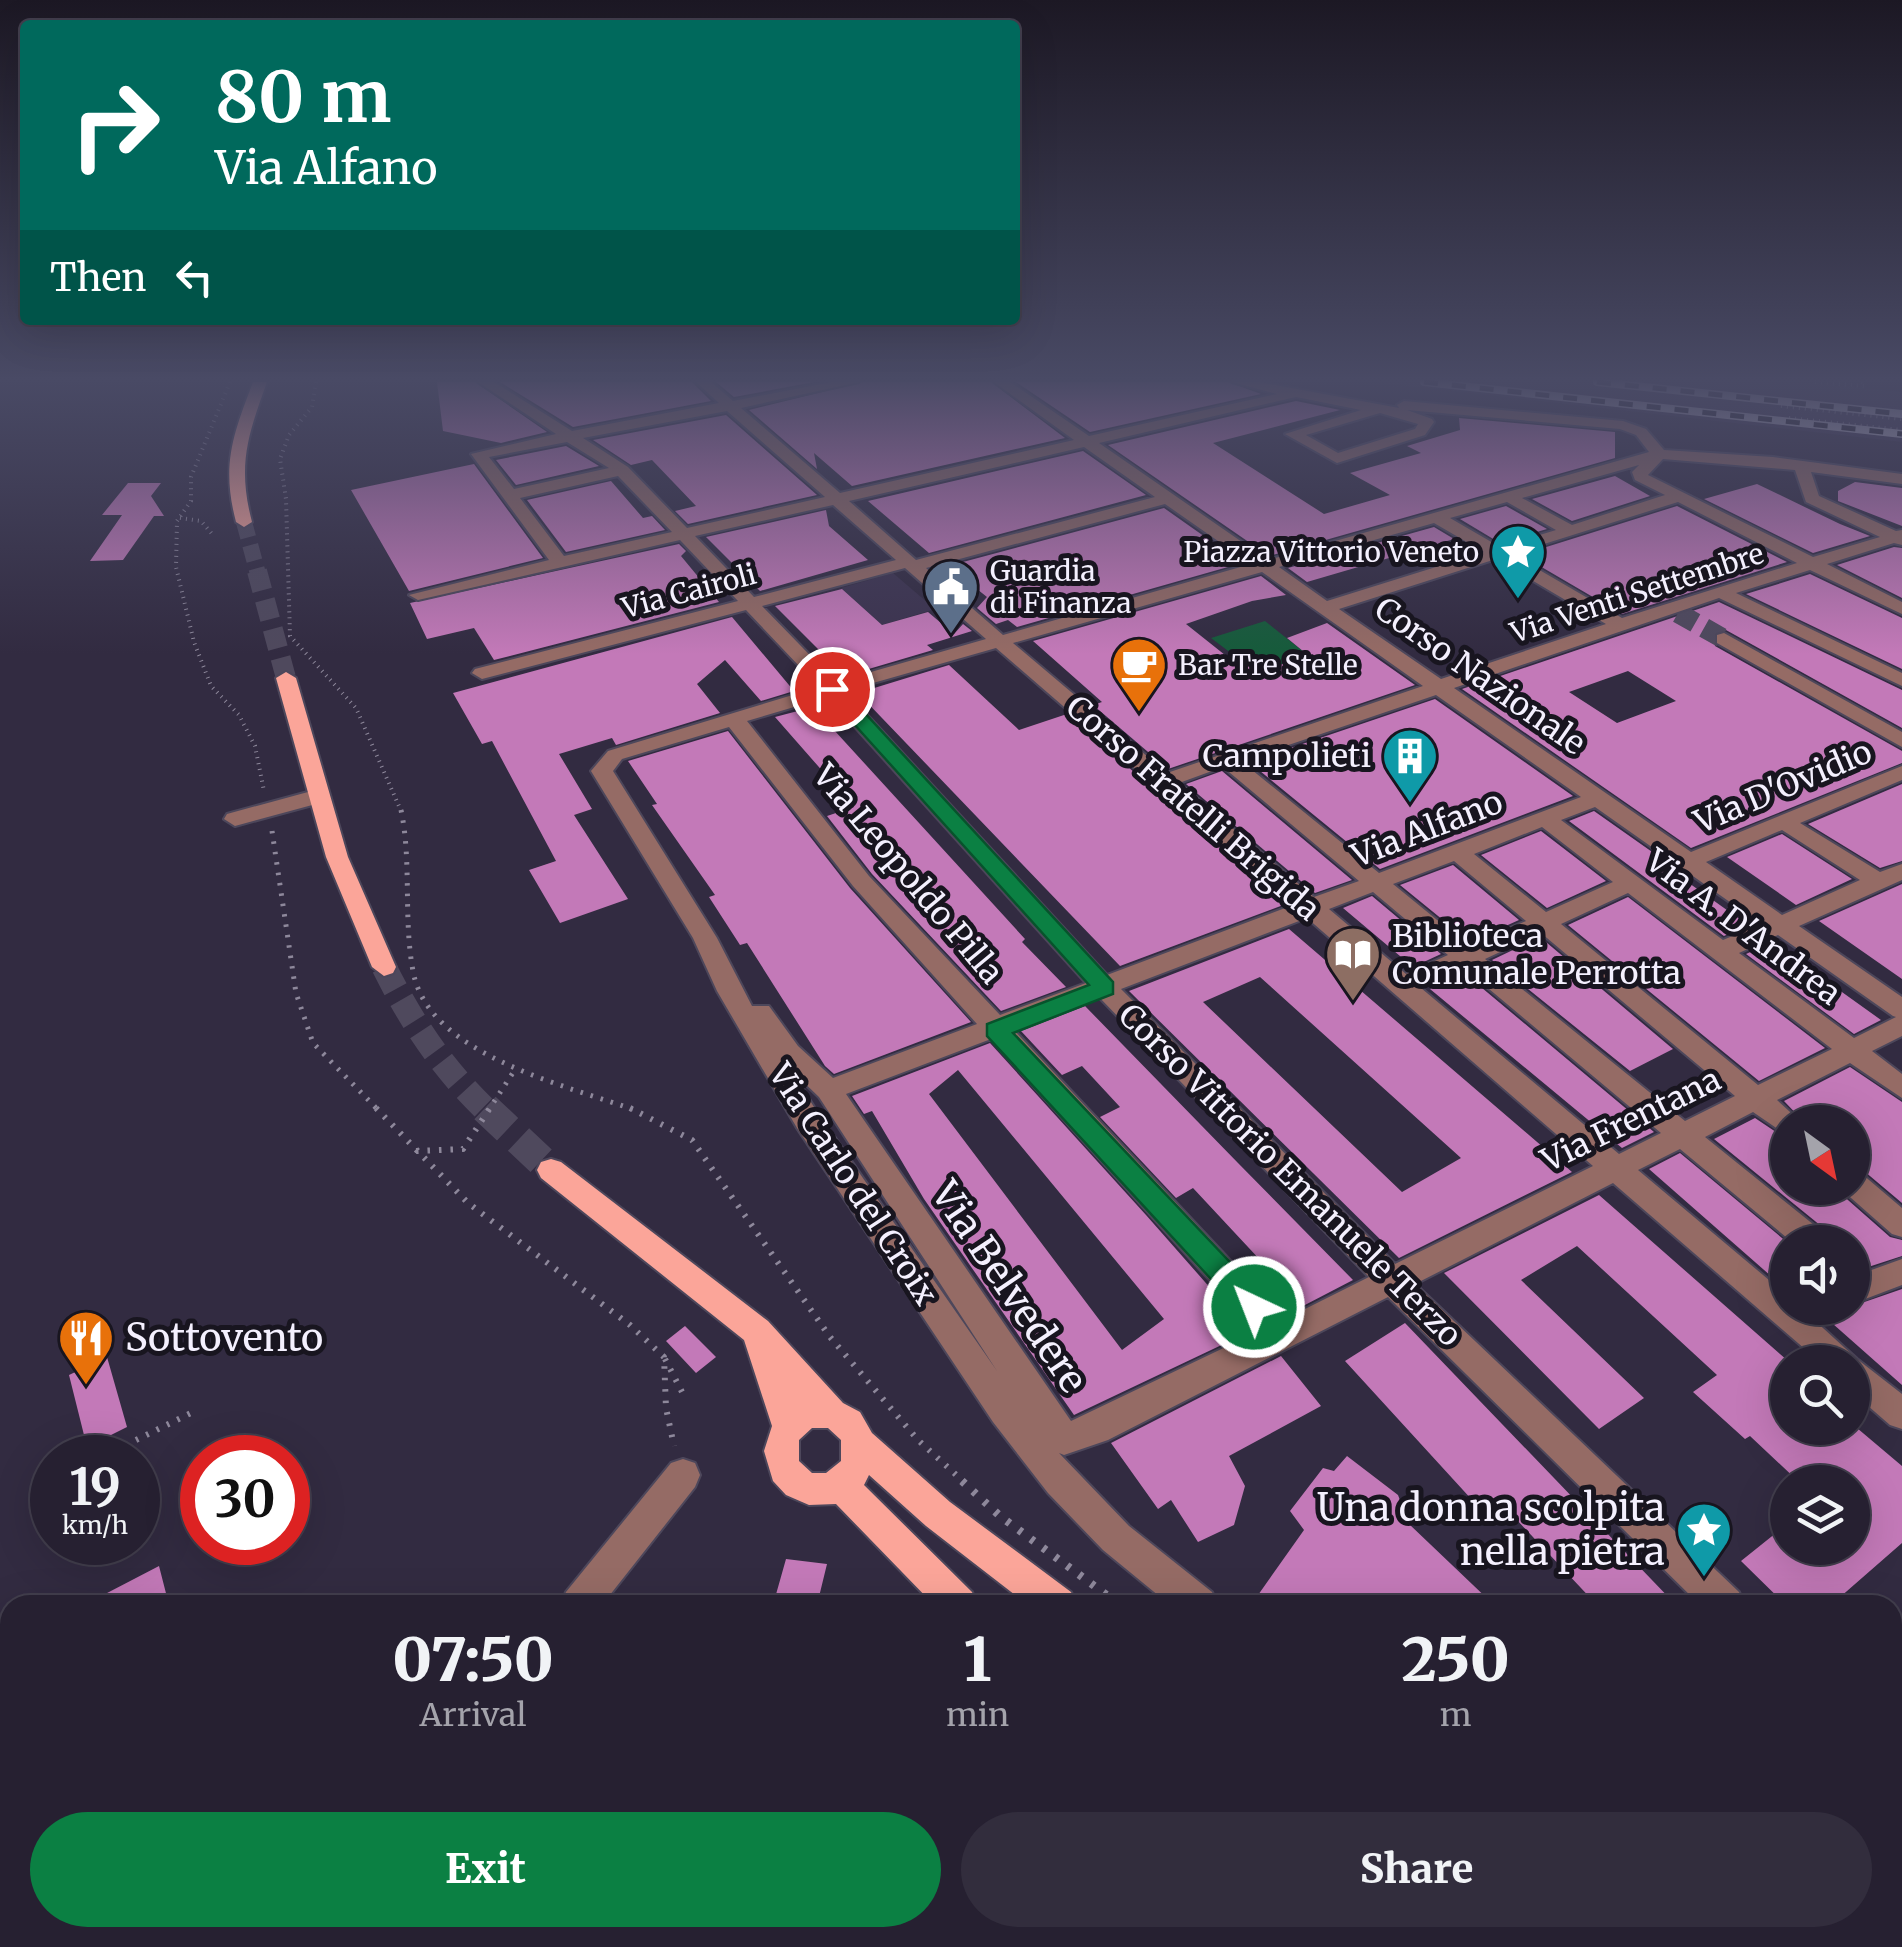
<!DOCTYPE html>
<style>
:root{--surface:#262031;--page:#322d3d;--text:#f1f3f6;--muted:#a4a3ab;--line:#423e4d;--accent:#0b8043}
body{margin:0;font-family:Merriweather,serif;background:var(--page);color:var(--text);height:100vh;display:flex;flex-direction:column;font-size:38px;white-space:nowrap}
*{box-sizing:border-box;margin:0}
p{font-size:32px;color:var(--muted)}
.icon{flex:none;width:55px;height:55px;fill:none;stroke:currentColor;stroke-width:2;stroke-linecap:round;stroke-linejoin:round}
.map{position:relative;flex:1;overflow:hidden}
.details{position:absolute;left:0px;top:1595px;width:1902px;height:352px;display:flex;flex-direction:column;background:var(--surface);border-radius:30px 30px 0 0;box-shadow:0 10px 40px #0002,0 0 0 2px var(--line)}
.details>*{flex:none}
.top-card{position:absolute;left:20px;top:20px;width:1000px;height:305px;border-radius:10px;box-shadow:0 10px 40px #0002,0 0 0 2px var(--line);background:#00695c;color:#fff;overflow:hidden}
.needle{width:65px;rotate:147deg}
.controls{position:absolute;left:1770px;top:1105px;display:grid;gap:20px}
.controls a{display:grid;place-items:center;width:100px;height:100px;border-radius:50%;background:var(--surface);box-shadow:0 10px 40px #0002,0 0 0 2px var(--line);font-size:50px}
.speed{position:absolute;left:30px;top:1435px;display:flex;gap:20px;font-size:50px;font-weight:700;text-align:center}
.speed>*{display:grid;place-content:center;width:130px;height:130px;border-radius:50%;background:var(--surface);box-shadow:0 10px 40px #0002,0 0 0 2px var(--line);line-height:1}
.speed small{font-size:25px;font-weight:400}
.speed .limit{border:15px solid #d22;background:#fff;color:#111}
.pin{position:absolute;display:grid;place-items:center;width:85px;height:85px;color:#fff;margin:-42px;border:5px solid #fff;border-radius:50%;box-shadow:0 2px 10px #0007}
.me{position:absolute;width:110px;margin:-55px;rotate:317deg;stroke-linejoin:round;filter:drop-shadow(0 0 8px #0008)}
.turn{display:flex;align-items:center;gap:35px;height:210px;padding:0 30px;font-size:45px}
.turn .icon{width:130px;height:130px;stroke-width:2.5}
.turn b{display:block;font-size:70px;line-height:85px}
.then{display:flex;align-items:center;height:95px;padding:0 30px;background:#0003;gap:20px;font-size:38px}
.eta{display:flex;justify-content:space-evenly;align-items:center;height:170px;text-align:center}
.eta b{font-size:60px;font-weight:800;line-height:70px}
.cta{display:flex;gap:20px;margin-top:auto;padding:20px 30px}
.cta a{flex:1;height:115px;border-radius:60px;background:var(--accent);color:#fff;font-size:40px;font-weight:800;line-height:115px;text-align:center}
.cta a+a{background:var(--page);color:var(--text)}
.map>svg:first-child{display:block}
.built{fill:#3c334f}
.green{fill:#165b3b}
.water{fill:#0f2223}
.building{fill:#c379b8;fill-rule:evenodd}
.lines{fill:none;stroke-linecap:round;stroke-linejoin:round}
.minor-tunnel{stroke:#4f495d;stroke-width:20;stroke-dasharray:20 10;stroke-linecap:butt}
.major-tunnel-far3{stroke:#4f495d;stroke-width:16;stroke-dasharray:16 8;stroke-linecap:butt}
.major-tunnel-far2{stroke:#4f495d;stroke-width:20;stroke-dasharray:20 10;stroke-linecap:butt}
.major-tunnel-far1{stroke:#4f495d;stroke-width:25;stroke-dasharray:25 12;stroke-linecap:butt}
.major-tunnel{stroke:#4f495d;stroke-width:31;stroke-dasharray:31 15;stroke-linecap:butt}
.minor-casing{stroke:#4d475b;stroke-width:4}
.major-casing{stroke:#4d475b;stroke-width:4}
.path-far3{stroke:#8e889b;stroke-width:4;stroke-dasharray:1 5;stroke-linecap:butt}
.path-far2{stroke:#8e889b;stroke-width:5;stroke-dasharray:2.5 8;stroke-linecap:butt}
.path-far1{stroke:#8e889b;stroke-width:6;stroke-dasharray:2.5 9;stroke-linecap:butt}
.path{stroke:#8e889b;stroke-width:8;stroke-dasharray:4 11;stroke-linecap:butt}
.minor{fill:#956b65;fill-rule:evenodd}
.major{fill:#fba599;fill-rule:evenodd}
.rail-casing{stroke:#c1bdcd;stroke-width:8}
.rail{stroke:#18151f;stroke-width:5;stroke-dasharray:14;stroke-linecap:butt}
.route{fill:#0b8043;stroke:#07532c;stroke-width:2.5}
.labels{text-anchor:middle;stroke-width:10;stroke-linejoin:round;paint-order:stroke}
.far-poi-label{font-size:28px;fill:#f4f0fe;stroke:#18151f;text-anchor:start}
.far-street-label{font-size:28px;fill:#f4f0fe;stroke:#18151f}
.street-label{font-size:32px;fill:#f4f0fe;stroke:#18151f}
.poi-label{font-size:32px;fill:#f4f0fe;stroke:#18151f;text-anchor:end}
.near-street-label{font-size:38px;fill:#f4f0fe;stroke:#18151f}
.near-poi-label{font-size:38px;fill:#f4f0fe;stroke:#18151f;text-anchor:start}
</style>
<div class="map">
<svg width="1902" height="1947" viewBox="0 0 1902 1947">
<rect width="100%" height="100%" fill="#322b41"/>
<!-- built -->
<path class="built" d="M1373,382H1801L1902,392V442Z
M893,573L935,609L882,625L841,588Z"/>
<!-- green -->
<path class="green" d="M1265,621L1309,656L1256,672L1211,638Z"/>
<!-- water -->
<path class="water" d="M0,1701L10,1760V1938H40L42,1947H0Z"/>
<!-- building -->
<path class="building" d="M437,382H475L547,432L501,443L443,431Z
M500,382H692L711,401L573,427Z
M716,382H814L734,397Z
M863,382H991L1065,438L852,486L814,453L817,469L749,410Z
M1016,382H1228L1261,394L1090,432Z
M1296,401L1340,410L1213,443L1324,514L1390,495L1350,473L1421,453L1407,446L1460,430L1459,418L1615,432V458L1269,556L1108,445Z
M726,415L817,495L688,524L675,511L696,506L652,460L631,465L593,440Z
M566,446L599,466L516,485L496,460Z
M1083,451L1146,495L929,553L868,501Z
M474,464L543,558L409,591L351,490Z
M1615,476L1650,496L1572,521L1532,499Z
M611,481L643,518L652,516L665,530L566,552L527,500Z
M1855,482L1902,488V526L1838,501V491Z
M128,483H161L151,496L164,516H154L123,560L90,561L122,515H102Z
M1757,484L1840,524L1870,536L1813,553L1704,499Z
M1506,506L1547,529L1500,543L1460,519Z
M1677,506L1787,562L1622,614L1521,555Z
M1164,508L1242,563L1017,627L1008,620L996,624L977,608L987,597L948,566Z
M826,510L829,526L868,560L760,591L706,537Z
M1434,527L1454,539L1307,582L1288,568Z
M679,544L686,551L681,556L719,602L494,660L474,628L427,639L410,603Z
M1894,547L1902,548V598L1837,565Z
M1810,574L1902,618V669L1746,594Z
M1261,576L1286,595L1252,601L1186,624L1230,659L1236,657L1256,672L1309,656L1287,638L1327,623L1415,685L1168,769L1093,705L1102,702L1033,641Z
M842,589L882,625L928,612L954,634L963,624L972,631L927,645L933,650L845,676L775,606Z
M1719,602L1902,690V728L1726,630L1713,635L1715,646L1902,751V763L1691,848L1462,689ZM1628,671L1676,701L1617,723L1569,692Z
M732,617L794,691L761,701L725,660L697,684L720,713L616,745L612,738L559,754L592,809L574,815L628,899L560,923L529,870L556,861L492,741L482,744L453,693Z
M949,665L1019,730L1067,714L1286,904L1120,966L858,693Z
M1435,699L1573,796L1380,869L1249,762Z
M813,707L1025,939L1022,942L1066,987L1001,1011L872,874L827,816L854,807L775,717Z
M728,731L850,888L971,1022L834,1074L825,1066L747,943L740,945L709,897L715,895L652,805L657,804L628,761Z
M1222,771L1352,880L1315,893L1186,784Z
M1902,784V861L1880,868L1808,824Z
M1594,811L1682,873L1679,876L1748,925L1724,936L1569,821Z
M1541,831L1606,881L1547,908L1481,855Z
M1782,834L1852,879L1796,905L1727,857Z
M1453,865L1519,920L1470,942L1400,885Z
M1902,884V979L1819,921Z
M1372,896L1441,954L1413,967L1343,908Z
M1628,897L1825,1048L1759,1081L1568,925Z
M1289,929L1572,1172L1399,1258L1129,991ZM1260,977L1461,1158L1402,1192L1203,1002Z
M1540,937L1673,1049L1630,1071L1492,960Z
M1772,942L1881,1020L1854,1034L1746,954Z
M1463,972L1654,1132L1622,1148L1430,989Z
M1085,1006L1238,1163L1353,1280L1303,1306L1193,1188L1176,1198L1100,1117L1120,1107L1082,1066L1062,1075L1021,1031Z
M990,1043L1146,1215L1249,1332L1074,1415L924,1199L872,1111L864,1114L852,1096ZM958,1070L1164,1319L1122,1350L929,1094Z
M1850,1067L1902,1102V1203L1864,1171L1852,1168V1122H1804L1784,1101Z
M1755,1118L1788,1140V1188H1839L1840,1193L1890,1237L1902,1240V1256L1859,1270L1852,1264V1242H1832L1826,1230L1714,1139Z
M1680,1153L1788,1243V1291L1649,1169Z
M1599,1195L1788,1361V1428H1857L1902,1466V1543L1831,1605H1786L1741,1561L1781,1529L1788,1535V1548H1852V1482H1799L1750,1436L1745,1439L1693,1392L1717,1375L1577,1246L1521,1280L1644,1398L1599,1429L1444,1273Z
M1902,1289V1385L1824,1316Z
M1405,1323L1676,1605H1597L1499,1501L1484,1513L1345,1361Z
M685,1326L716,1357L696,1373L666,1341Z
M1281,1356L1321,1406L1229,1456L1245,1486L1234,1525L1198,1542L1171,1500L1158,1509L1111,1443Z
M107,1357L127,1427L87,1447L69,1375Z
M1347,1456L1398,1495L1409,1524L1494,1605H1251L1304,1530L1290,1511L1323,1468L1334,1471Z
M786,1559L827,1564L817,1605H773Z
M159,1566L169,1605H84Z"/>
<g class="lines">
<!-- minor-tunnel -->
<path class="minor-tunnel" d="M1678,613L1724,639"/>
<!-- major-tunnel-far3 -->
<path class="major-tunnel-far3" d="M244,522L258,574"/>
<!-- major-tunnel-far2 -->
<path class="major-tunnel-far2" d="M257,571L286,678"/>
<!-- major-tunnel-far1 -->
<path class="major-tunnel-far1" d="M384,967C412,1023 442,1068 487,1111"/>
<!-- major-tunnel -->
<path class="major-tunnel" d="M485,1108L551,1170"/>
<!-- minor casing -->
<g class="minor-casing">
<path id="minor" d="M478,382H494L572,431L719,403L696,382H711L733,401L832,382H859L741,408L840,493L1074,440L994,382H1010L1089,436L1277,394L1232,382H1259L1399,408L1397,405L1404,401L1623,421L1646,429L1664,450L1773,457L1902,474V484L1811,472L1819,496L1896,531L1902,530V545L1894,543L1827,564L1902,602V614L1810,570L1736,593L1902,673V686L1719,598L1454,688L1691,852L1902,766V780L1800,823L1880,872L1902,864V880L1799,926L1902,997V1036L1872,1051L1902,1074V1098L1850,1063L1777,1100L1801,1122H1788V1136L1753,1112L1705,1137L1824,1233L1828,1242H1792L1680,1149L1638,1170L1788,1296V1308H1801L1857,1359L1902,1394V1429L1890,1425L1852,1392V1362H1820L1613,1183L1415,1284L1739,1592L1744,1605H1700L1388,1297L1108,1440L1064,1455L1059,1453L1129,1526L1212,1592L1217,1605H1170L1103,1550L1048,1493L993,1422L797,1128L717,991L693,938L591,771L608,751L819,687L746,610L482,679L472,673L475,669L738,601L680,540L418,600L409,595L549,560L471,454L556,434ZM1296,397L1361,410L1285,434L1337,463L1425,435L1434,422L1432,419L1407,410L1620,429L1636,435L1649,452L1268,560L1099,443ZM727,411L825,497L687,528L628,467L583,438ZM1380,413L1418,424L1415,429L1338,453L1306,435ZM567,442L609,468L514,489L489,457ZM1084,447L1155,497L916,560L849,501ZM1663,459L1795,470L1806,502L1880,537L1813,557L1648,475ZM1639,465L1632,472L1635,480L1665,495L1572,525L1522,498ZM618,476L672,532L564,556L520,498ZM1507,502L1556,530L1500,547L1450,518ZM1678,502L1797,563L1622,618L1512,554ZM1165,504L1251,564L1003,635L926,568ZM833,505L896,560L754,597L695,536ZM1434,523L1484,552L1327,601L1279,567ZM1496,559L1606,624L1441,679L1339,609ZM905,568L986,639L836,682L762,606ZM1262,572L1423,686L1167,773L1013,643ZM996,648L1293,905L1107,975L845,691ZM1436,695L1581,797L1379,873L1241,761ZM828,697L1086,983L1000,1015L869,876L747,721ZM729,727L853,886L977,1024L833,1078L798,1046L769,1006H752L717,938L613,771L622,759ZM1223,767L1359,881L1314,897L1179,783ZM1595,807L1761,924L1723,940L1561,820ZM1542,827L1613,882L1546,912L1474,854ZM1782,830L1860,880L1782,915L1706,862ZM1454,861L1526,921L1469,946L1393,884ZM1373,892L1448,955L1406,974L1329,909ZM1628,893L1832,1049L1758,1085L1561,924ZM1307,918L1593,1166L1395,1264L1121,989ZM1541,933L1735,1096L1685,1121L1485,959ZM1778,935L1893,1016L1896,1017L1854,1038L1739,953ZM1464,968L1661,1133L1619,1154L1421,988ZM1099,997L1369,1277L1285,1319L1014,1030ZM991,1039L1257,1332L1071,1421L846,1094ZM792,1071L819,1097L997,1371L817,1112Z
M1724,633L1902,732V747L1717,643V635Z
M319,789L327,791L330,796L327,801L235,826L224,819L227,814Z
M1852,1171L1862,1174L1902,1208V1237L1892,1234L1842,1190L1852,1188Z
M1902,1259V1285L1852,1304V1277Z
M683,1459L695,1463L700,1475L695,1487L602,1605H561L566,1592L671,1463Z
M197,1938H239L238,1947H196Z
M406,1938H448L446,1947H404Z
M1435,1938H1480L1477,1947H1432Z
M1666,1938H1719L1722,1947H1669Z"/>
</g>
<!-- major casing -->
<g class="major-casing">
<path id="major" d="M253,382H267C248,435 237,465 252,522L244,527L236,522C221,465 233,435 253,382Z
M286,672L296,678L348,857L396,967L393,973L384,976L372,967L326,857L276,678Z
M551,1159L561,1162L768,1321L843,1403L860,1412L872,1433L950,1502L1071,1592L1076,1605H1028L926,1526L869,1475L864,1485L972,1592L977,1605H934L836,1504L809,1505L786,1495L773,1481L764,1451L772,1426L744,1340L541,1178L537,1170L541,1162ZM812,1428H828L841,1440V1461L826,1473H812L799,1461V1440Z
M1147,1938H1192L1195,1947H1150Z
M1475,1938H1527L1530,1947H1478Z"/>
</g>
<!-- path-far3 -->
<path class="path-far3" d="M230,382L191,477V501L177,521L176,567L194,642L211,686L239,715L255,746L264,791
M316,382L312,407L289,435L280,459L286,499L290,636L356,708L402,813
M1815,382L1865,386L1862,382
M1781,406L1902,419
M1789,418L1901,430
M180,518L201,521L213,535"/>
<!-- path-far2 -->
<path class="path-far2" d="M401,810C412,862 403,918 413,971C428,1056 567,1085 637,1111
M272,831L296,993L313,1043L379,1111
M488,1111L516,1068"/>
<!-- path-far1 -->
<path class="path-far1" d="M376,1108L468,1203L630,1325L664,1357L666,1408L674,1446
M630,1108L692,1140L830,1337L918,1440L965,1483
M416,1151L463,1149L490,1108
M665,1359L682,1392
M136,1440L191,1413"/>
<!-- path -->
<path class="path" d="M962,1481L1000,1516L1120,1605
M1892,1766L1902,1775"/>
<!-- minor -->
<use href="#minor" class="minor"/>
<!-- major -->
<use href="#major" class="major"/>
<!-- rail casing -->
<g class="rail-casing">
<path id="rail" d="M1424,382L1902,434
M1597,382L1902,414"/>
</g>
<!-- rail -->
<use href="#rail" class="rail"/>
</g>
<!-- sky -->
<linearGradient id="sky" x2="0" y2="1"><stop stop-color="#1c1824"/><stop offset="0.58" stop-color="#494a65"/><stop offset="1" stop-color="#494a65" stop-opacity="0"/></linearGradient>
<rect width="1902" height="654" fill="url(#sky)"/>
<!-- route -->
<path class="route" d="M826,685H839L1113,982V994L1013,1033L1264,1298L1268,1307L1264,1315L1254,1319L1244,1315L987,1036V1024L1089,985L826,693Z"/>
<!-- icons -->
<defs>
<g id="sight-pin" transform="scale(2.875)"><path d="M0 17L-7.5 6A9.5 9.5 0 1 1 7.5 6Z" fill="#0f9aa8" stroke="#18151f"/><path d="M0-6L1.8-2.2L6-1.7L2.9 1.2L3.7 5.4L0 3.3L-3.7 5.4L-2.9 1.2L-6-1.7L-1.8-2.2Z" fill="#fff"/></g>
<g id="civic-pin" transform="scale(2.875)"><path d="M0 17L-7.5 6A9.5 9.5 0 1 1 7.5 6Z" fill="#5c6f8a" stroke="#18151f"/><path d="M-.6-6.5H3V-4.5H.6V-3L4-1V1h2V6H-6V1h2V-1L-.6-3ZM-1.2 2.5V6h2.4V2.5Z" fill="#fff"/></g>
<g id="cafe-pin" transform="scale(2.875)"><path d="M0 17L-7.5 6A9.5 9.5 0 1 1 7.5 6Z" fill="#e8710a" stroke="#18151f"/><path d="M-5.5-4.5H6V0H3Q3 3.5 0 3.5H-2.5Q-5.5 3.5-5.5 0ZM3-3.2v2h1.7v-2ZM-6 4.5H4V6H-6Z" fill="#fff"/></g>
<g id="building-pin" transform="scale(2.875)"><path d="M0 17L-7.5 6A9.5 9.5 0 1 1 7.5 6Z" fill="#0f9aa8" stroke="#18151f"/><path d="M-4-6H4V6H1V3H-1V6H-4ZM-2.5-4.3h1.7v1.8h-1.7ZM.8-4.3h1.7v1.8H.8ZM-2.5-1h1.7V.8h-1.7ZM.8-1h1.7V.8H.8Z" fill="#fff"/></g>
<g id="library-pin" transform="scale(2.875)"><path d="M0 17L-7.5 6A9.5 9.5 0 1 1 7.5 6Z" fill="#8d6e63" stroke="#18151f"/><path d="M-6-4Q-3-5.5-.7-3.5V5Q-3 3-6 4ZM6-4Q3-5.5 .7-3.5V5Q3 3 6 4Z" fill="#fff"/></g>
<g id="restaurant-pin" transform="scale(2.875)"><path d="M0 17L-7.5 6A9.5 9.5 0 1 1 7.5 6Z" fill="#e8710a" stroke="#18151f"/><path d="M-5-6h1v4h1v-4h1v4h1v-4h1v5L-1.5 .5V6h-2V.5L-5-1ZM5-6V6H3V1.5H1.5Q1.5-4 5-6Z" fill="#fff"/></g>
</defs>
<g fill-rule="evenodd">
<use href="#sight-pin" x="1518" y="552"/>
<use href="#civic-pin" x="951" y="587"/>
<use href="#cafe-pin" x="1139" y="665"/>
<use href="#building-pin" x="1410" y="756"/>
<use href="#library-pin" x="1353" y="954"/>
<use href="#restaurant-pin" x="86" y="1338"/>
<use href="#sight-pin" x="1704" y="1530"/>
</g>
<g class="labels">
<!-- far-poi labels -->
<g class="far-poi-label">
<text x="1479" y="562" text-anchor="end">Piazza Vittorio Veneto</text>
<text x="990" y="581">Guardia<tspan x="990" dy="32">di Finanza</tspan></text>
<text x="1178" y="675">Bar Tre Stelle</text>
</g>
<!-- far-street labels -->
<g class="far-street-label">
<text transform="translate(689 591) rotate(-15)" y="10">Via Cairoli</text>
<text transform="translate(1637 593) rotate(-18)" y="10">Via Venti Settembre</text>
</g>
<!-- street labels -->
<g class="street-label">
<text transform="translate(1480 676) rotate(35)" y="11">Corso Nazionale</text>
<text transform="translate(1783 787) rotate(-23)" y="11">Via D'Ovidio</text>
<text transform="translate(1193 808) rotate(41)" y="11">Corso Fratelli Brigida</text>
<text transform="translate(1427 829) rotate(-21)" y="11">Via Alfano</text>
<text transform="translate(908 874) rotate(50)" y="11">Via Leopoldo Pilla</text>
<text transform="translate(1743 927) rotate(37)" y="11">Via A. D'Andrea</text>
<text transform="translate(1631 1120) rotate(-26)" y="11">Via Frentana</text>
<text transform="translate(1290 1175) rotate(45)" y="11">Corso Vittorio Emanuele Terzo</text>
<text transform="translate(853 1184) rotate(57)" y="11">Via Carlo del Croix</text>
</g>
<!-- poi labels -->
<g class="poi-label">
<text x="1371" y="767">Campolieti</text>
<text x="1392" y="947" text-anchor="start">Biblioteca<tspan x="1392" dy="37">Comunale Perrotta</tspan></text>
</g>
<!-- near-street labels -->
<g class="near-street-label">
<text transform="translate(1009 1287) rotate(56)" y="13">Via Belvedere</text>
</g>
<!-- near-poi labels -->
<g class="near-poi-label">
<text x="125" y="1351">Sottovento</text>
<text x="1665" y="1521" text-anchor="end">Una donna scolpita<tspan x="1665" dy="44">nella pietra</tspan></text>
</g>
</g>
</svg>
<div class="controls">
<a><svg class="needle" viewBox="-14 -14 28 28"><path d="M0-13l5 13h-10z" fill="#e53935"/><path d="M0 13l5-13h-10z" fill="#a4a3ab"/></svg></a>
<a><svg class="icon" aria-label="sound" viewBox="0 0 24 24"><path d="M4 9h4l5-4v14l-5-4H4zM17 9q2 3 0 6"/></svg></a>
<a><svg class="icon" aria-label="search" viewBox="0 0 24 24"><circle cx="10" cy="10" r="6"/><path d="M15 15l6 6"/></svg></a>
<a><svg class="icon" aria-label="layers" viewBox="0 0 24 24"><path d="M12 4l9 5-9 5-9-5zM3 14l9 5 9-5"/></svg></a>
</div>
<div class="speed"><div>19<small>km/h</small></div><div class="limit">30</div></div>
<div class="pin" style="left:832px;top:689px;background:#d93025"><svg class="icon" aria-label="arrive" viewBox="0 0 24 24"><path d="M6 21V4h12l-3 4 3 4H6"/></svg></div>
<svg class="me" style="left:1254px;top:1307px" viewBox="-20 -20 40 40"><circle r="17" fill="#0b8043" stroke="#fff" stroke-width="3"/><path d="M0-11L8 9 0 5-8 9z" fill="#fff"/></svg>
<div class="top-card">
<div class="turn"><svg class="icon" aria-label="right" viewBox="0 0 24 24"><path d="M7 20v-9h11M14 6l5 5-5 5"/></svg><div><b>80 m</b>Via Alfano</div></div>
<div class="then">Then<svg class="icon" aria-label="left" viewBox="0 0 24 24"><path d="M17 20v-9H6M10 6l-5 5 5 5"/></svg></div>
</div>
<section class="details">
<div class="eta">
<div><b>07:50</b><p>Arrival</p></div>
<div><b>1</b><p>min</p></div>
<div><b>250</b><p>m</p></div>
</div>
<div class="cta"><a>Exit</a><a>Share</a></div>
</section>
</div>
